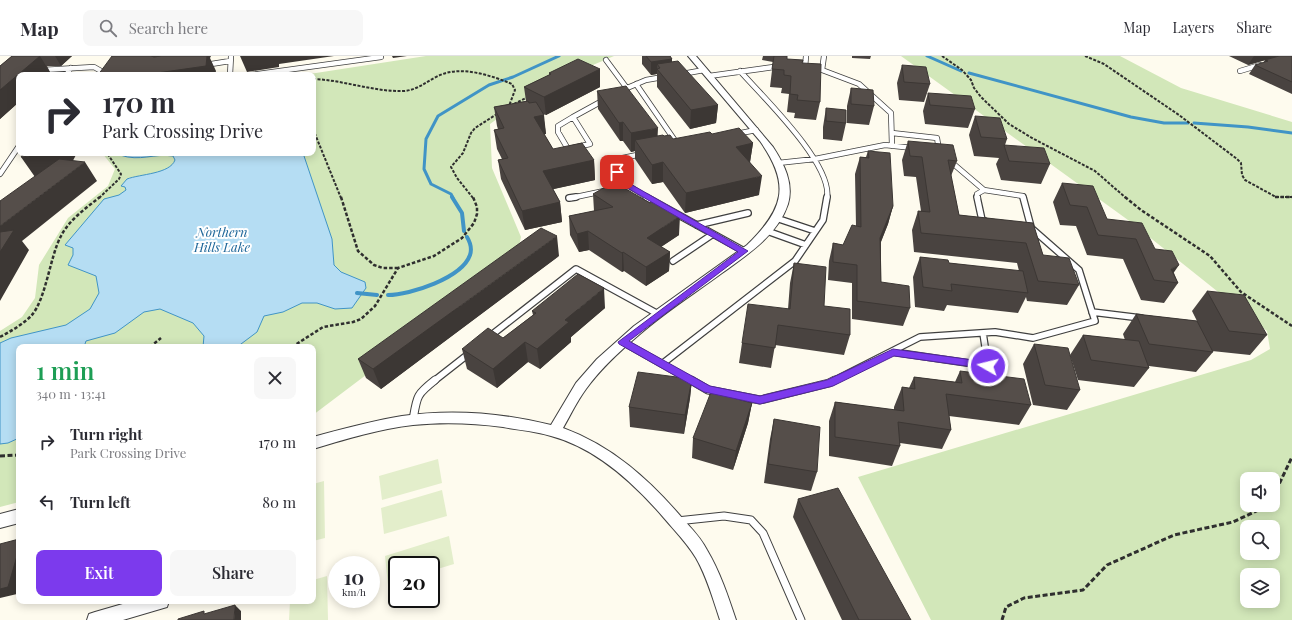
<!DOCTYPE html>
<meta charset="utf-8">
<style>
:root{--surface:#fff;--page:#f7f7f7;--text:#2b2b33;--muted:#7c7c81;--line:#e1e1e2;--accent:#7c3aed}
body{margin:0;font-family:"Playfair Display",serif;background:var(--page);color:var(--text);height:100vh;display:flex;flex-direction:column;font-size:15px;white-space:nowrap}
*{box-sizing:border-box;margin:0}
p{font-size:13px;color:var(--muted)}
.icon{flex:none;width:22px;height:22px;fill:none;stroke:currentColor;stroke-width:2;stroke-linecap:round;stroke-linejoin:round}
.map{position:relative;flex:1;overflow:hidden}
.panel{position:absolute;left:16px;top:288px;width:300px;height:260px;display:flex;flex-direction:column;background:var(--surface);border-radius:8px;box-shadow:0 2px 10px #0003}
.panel>*{flex:none}
.guide{position:absolute;left:16px;top:16px;width:300px;height:84px;border-radius:8px;box-shadow:0 2px 10px #0003;background:#fff;color:var(--text);overflow:hidden}
.tools{position:absolute;left:1240px;top:416px;display:grid;gap:8px}
.tools a{display:grid;place-items:center;width:40px;height:40px;border-radius:8px;background:var(--surface);box-shadow:0 2px 10px #0003;font-size:20px}
.speed{position:absolute;left:328px;top:500px;display:flex;gap:8px;font-size:20px;font-weight:700;text-align:center}
.speed>*{display:grid;place-content:center;width:52px;height:52px;border-radius:50%;background:var(--surface);box-shadow:0 2px 10px #0003;line-height:1}
.speed small{font-size:10px;font-weight:400}
.speed .limit{border:2px solid #111;border-radius:6px;background:#fff;color:#111}
.pin{position:absolute;display:grid;place-items:center;width:34px;height:34px;color:#fff;margin:-17px;border-radius:8px;box-shadow:0 2px 6px #0006}
.me{position:absolute;width:44px;margin:-22px;rotate:278deg;stroke-linejoin:round;filter:drop-shadow(0 0 3px #0008)}
.turn{display:flex;align-items:center;gap:14px;height:84px;padding:0 20px;font-size:18px}
.turn .icon{width:52px;height:52px;stroke-width:2.5}
.turn b{display:block;font-size:28px;line-height:34px}
.round{display:grid;place-items:center;flex:none;width:42px;height:42px;border-radius:8px;background:var(--page)}
.overview{display:flex;align-items:center;justify-content:space-between;height:68px;padding:0 20px}
h1{font-size:24px;font-weight:600;line-height:30px;color:#1e9e55}
.action{display:flex;gap:8px;margin-top:auto;padding:8px 20px}
.action a{flex:1;height:46px;border-radius:8px;background:var(--accent);color:#fff;font-size:16px;font-weight:600;line-height:46px;text-align:center}
.action a+a{background:var(--page);color:var(--text)}
ul{padding:0;list-style:none}
li{display:flex;align-items:center;gap:12px;height:60px;padding:0 20px}
li div{flex:1}
li b{display:block;font-size:15px}
li em{font-style:normal}
header{display:flex;align-items:center;gap:24px;box-sizing:border-box;height:56px;padding:0 20px;background:var(--surface);border-bottom:1px solid var(--line)}
header strong{font-size:19px}
nav{display:flex;gap:22px;margin-inline-start:auto;font-size:14px}
.search{width:280px;height:36px;background:var(--page);display:flex;align-items:center;gap:10px;box-sizing:border-box;padding:0 14px;border-radius:8px;color:var(--muted);font-size:15px}
.map>svg:first-child{display:block}
.green{fill:#d2e7b9;fill-rule:evenodd}
.pitch{fill:#e3eecb}
.water{fill:#b5ddf3;stroke:#4094c6}
.lines{fill:none;stroke-linecap:round;stroke-linejoin:round}
.stream-far1{stroke:#4094c6;stroke-width:3}
.stream{stroke:#4094c6;stroke-width:4}
.service-far2-casing{stroke:#404040;stroke-width:6}
.service-far1-casing{stroke:#404040;stroke-width:8}
.service-casing{stroke:#404040;stroke-width:9}
.minor-casing{stroke:#404040;stroke-width:2}
.path-far2{stroke:#2f2f2f;stroke-width:2;stroke-dasharray:3 1.5;stroke-linecap:butt}
.path-far1{stroke:#2f2f2f;stroke-width:2.5;stroke-dasharray:3.5 2;stroke-linecap:butt}
.path{stroke:#2f2f2f;stroke-width:3;stroke-dasharray:5 2.5;stroke-linecap:butt}
.service-far2{stroke:#fff;stroke-width:4.5}
.service-far1{stroke:#fff;stroke-width:5.5}
.service{stroke:#fff;stroke-width:7}
.minor{fill:#fff;fill-rule:evenodd}
.wall{fill:#494340}
.shaded-wall{fill:#3c3734}
.building{fill:#554e4a;stroke:#3c3734}
.route{fill:#7c3aed;stroke:#51269a}
.labels{text-anchor:middle;stroke-width:4;stroke-linejoin:round;paint-order:stroke}
.water-label{font-size:13px;font-style:italic;fill:#1d6699;stroke:#fff}
</style>
<header>
<strong>Map</strong>
<div class="search"><svg class="icon" aria-label="search" viewBox="0 0 24 24"><circle cx="10" cy="10" r="6"/><path d="M15 15l6 6"/></svg>Search here</div>
<nav><a>Map</a><a>Layers</a><a>Share</a></nav>
</header>
<div class="map">
<svg width="1292" height="564" viewBox="0 0 1292 564">
<rect width="100%" height="100%" fill="#fefbee"/>
<!-- green -->
<path class="green" d="M426,0H614L593,9L516,49L490,68L492,112L521,181L517,200L497,220L313,359V291H19V446L0,451V275L22,261L35,242L39,209L68,162L108,130L115,113L102,97H313V19H303Z
M901,0H1120L1181,32L1292,66V564H931L858,421L1251,304L1270,293L1267,275L1128,164ZM1247,423H1273V449H1247ZM1247,471H1273V497H1247ZM1247,519H1273V545H1247Z"/>
<!-- pitch -->
<path class="pitch" d="M438,403L442,427L382,444L379,420Z
M324,425L325,482L313,485V428Z
M442,434L447,460L384,478L381,452Z
M449,480L454,508L431,515V509H397V526L388,529L385,500Z
M327,520L328,564H289L290,545H313V524Z"/>
<!-- water -->
<path class="water" d="M123,97H303L332,183L334,209L341,216L365,226L366,232L352,252L335,253L317,247H302L283,256L264,260L257,276L237,291H203L204,280L193,267L160,253L144,256L115,277L86,285L84,291H19V382L8,387L0,388V287L11,282L66,269L90,253L99,237L96,220L68,209L73,199V192L65,189L104,143L119,139L126,134L125,131L121,130L127,123C140,118 170,118 175,104L173,100C154,97 140,106 120,99Z"/>
<g class="lines">
<!-- stream-far1 -->
<path class="stream-far1" d="M927,0L961,15
M969,17L1131,61L1164,67H1188
M1194,67L1248,71L1292,77
M453,142L451,138L431,128L424,113L426,83L438,60L489,29L513,21L559,0"/>
<!-- stream -->
<path class="stream" d="M452,141L462,157L464,175
M357,237L377,239
M388,239C410,239 462,222 470,199C472,193 470,186 467,181"/>
<!-- service-far2 casing -->
<g class="service-far2-casing">
<path id="service-far2" d="M606,4L626,31
M205,9L230,5
M805,12L806,0
M814,13L822,14L859,28L891,57L892,90
M42,14L94,11L101,15L98,19
M822,14L824,0
M740,15C762,40 833,108 827,142
M1240,15L1260,9
M682,18L704,14
M66,19L71,12
M230,19L231,0
M250,19L381,1L380,0
M709,20L781,10
M636,28L678,89
M620,35L646,24L663,21
M573,61L590,88L568,93L558,76V70Z
M573,61L604,44
M892,77L937,82L939,94
M736,78L756,74
M642,98L608,105L626,128L648,142
M950,105L984,134L1023,140V142
M778,107L815,103L885,89L913,92
M0,118L19,90
M571,142L604,135
M978,142L977,138L984,134"/>
</g>
<!-- service-far1 casing -->
<g class="service-far1-casing">
<path id="service-far1" d="M646,141L744,195
M977,141L982,164L985,165
M1023,141L1031,171
M569,142L576,141
M776,162L815,175
M697,169L748,157
M767,175L806,189
M673,205L713,178
M1092,256L1141,262
M489,281L576,213L658,258
M623,286L692,325
M893,296L988,310L983,277
M662,308L795,205L823,164L827,141
M434,325L471,296
M833,325L920,281L995,276L1033,282L1095,265L1079,214L1030,171"/>
</g>
<!-- service casing -->
<g class="service-casing">
<path id="service" d="M691,324L708,334L760,344L829,327L835,324
M413,364C417,340 416,339 435,324
M677,465L724,460L751,464L763,477L801,564"/>
</g>
<!-- minor casing -->
<g class="minor-casing">
<path id="minor" d="M688,0H696L773,91C784,108 794,127 788,148C778,179 747,199 722,217C695,237 666,255 641,277C621,294 601,312 586,333C577,345 570,360 563,372C612,390 649,423 683,463C692,473 701,482 707,494C720,516 728,540 736,564H720C713,543 707,521 696,502C687,487 675,475 664,462C634,427 596,392 551,380C535,375 519,374 503,371C473,367 443,366 413,369C379,373 346,383 313,393V381C342,373 372,365 402,360C451,353 503,357 551,369L576,327L597,303L634,270L747,189C784,153 791,129 760,85Z
M19,453V467L0,472V458Z
M133,545H169L167,551L123,564H87L89,558L95,556Z"/>
</g>
<!-- path-far2 -->
<path class="path-far2" d="M942,0L962,14L971,24L974,32L981,41L1009,68L1032,82L1095,115L1126,142
M1085,0L1104,8L1179,59L1237,103L1241,107L1242,119L1245,124L1276,141H1292
M313,23C344,24 373,36 404,35C417,34 426,26 438,20C460,9 490,19 512,28L515,34L509,50
M514,48L528,41
M313,73L341,142
M99,142L119,123L121,118L107,97
M473,142L457,122L451,111L463,97L471,77L475,72L497,58"/>
<!-- path-far1 -->
<path class="path-far1" d="M341,141L358,195L374,209L383,212H398
M1125,141L1141,154L1210,200L1241,236L1292,270
M1275,141H1292
M0,281C11,275 22,269 31,260C46,244 50,200 61,180C69,164 86,152 100,141
M150,291L161,282
M292,291L323,271L353,266L361,263L375,250L398,212L434,200L462,182L474,167L477,158V151L473,141"/>
<!-- path -->
<path class="path" d="M0,400L19,399
M1273,441L1292,401
M1002,564L1006,551L1024,542L1083,534L1107,509L1174,479L1233,466L1269,449"/>
<!-- service-far2 -->
<use href="#service-far2" class="service-far2"/>
<!-- service-far1 -->
<use href="#service-far1" class="service-far1"/>
<!-- service -->
<use href="#service" class="service"/>
<!-- minor -->
<use href="#minor" class="minor"/>
</g>
<!-- wall -->
<path class="wall" d="M12,0H72L61,10H47L51,18L50,19H19V46L0,63V10Z
M642,0H670L672,3V6L718,49L716,67L690,73L657,31V18L651,19L642,8Z
M763,0H787V3L802,7L820,46L816,64L794,62L795,57L787,56L789,38L781,37L782,32L770,31L773,6L762,4Z
M852,0H871L870,3L852,2Z
M1229,0H1292V38L1249,18L1255,9L1263,7L1265,4L1248,9Z
M902,9L930,28L924,46L899,44L897,27Z
M600,13V31L546,59L543,58L546,78H544L553,93L594,104L595,124L553,133L560,146L562,166L525,174L501,123L498,104L502,103L497,93L494,74L498,73L497,70L494,51L526,45L524,31L549,19V17Z
M851,32L874,50L869,69L847,67V50Z
M597,35L658,80H664L673,83L712,78L753,87L750,106L759,139L685,157L663,126L652,128L635,103V95L631,96L623,85H620L598,53Z
M928,37L975,53L968,72L925,68L923,55Z
M826,52L846,67L842,85L823,83V71Z
M975,60L1007,83L1005,89L1050,108L1041,128L1001,124L996,108L999,102L974,100L969,79Z
M908,85L957,105L951,120L959,159L1033,167L1043,199L1079,229L1067,249L1027,245L1026,241L1018,257L947,249L944,255L915,251L913,221L920,201L949,207L1019,215L1017,207L914,196L912,174L918,155H921L916,121L904,120L902,104Z
M868,95L893,150L888,168L881,186V226L910,252L903,270L852,263V227L828,224L829,205L833,187L843,189L856,170L855,118L860,101H866Z
M1062,127L1107,163L1155,193L1174,217L1178,227L1164,247L1141,244L1123,203L1087,199L1076,170L1060,169L1053,146Z
M593,138L679,179L661,191L670,196L669,215L646,230L624,215L622,216L589,194L579,196L570,179L569,160L594,155Z
M559,200L381,333L366,322L358,303Z
M794,207L824,250L850,279L844,299L775,289L771,312L739,307L742,287L788,253L790,227Z
M1207,235L1267,279L1250,299L1212,295L1213,296L1196,316L1149,310V312L1134,331L1078,324L1070,299L1083,279L1125,284L1123,278L1136,258L1197,265L1192,255Z
M605,252L571,281V286L540,313L528,306L497,332L467,313L462,293L503,282L533,259L532,255Z
M1034,288L1080,334L1067,354L1033,349L1023,308Z
M960,315L1031,349L1019,369L949,360L951,374L942,393L900,387V390L892,410L829,400V365L835,346L894,354V351L902,331L909,332L914,321L955,326Z
M692,323L690,342L684,378L630,371L629,351Z
M752,347L748,367L733,414L692,402L693,382Z
M774,363L817,416L811,435L764,427L770,383Z
M798,443L911,564H842L793,461Z"/>
<!-- shaded-wall -->
<path class="shaded-wall" d="M40,0L51,18L50,19H19V46L0,63V34Z
M55,0H72L61,10Z
M150,0H211L210,2L216,15L215,19H143Z
M240,0H334L279,8V11L247,16Z
M392,0H407L393,2Z
M1254,0H1280L1248,9Z
M672,3V16L657,8V18L651,19V6Z
M600,13V31L546,59L544,41Z
M718,49L716,67L690,73L691,54Z
M544,59L546,78L536,80L534,61Z
M623,66V85H620L619,67Z
M658,72L657,91L635,84V95L631,96V77Z
M753,87L750,106L734,110L736,91Z
M54,97H77L67,116L35,121L21,101Z
M594,104L595,124L545,135L543,115Z
M85,106L97,125L22,185L29,194L0,245V170Z
M663,106V126L652,128V109Z
M762,120L759,139L685,157L686,137Z
M560,146L562,166L525,174L522,155Z
M893,150L888,168L875,200L880,182Z
M680,160L679,179L647,200V182Z
M588,175L589,194L579,196L577,178Z
M557,180L559,200L381,333L373,313Z
M623,196L624,215L622,216V197Z
M670,196L669,215L646,230V211Z
M1179,209L1168,225L1171,213Z
M604,232L605,252L571,281V286L540,313L537,293L565,264Z
M525,286L528,306L497,332L493,313Z
M692,323L690,342L684,378L685,359Z
M752,347L748,367L733,414L736,395Z
M19,493V531L17,538L0,542V533Z
M235,549L241,555V564H234Z"/>
<!-- building -->
<path class="building" d="M12,0H40L0,34V10Z
M112,0H151L154,1L161,0H207L206,10L143,19H98Z
M646,0H670L672,3L651,6Z
M774,0H787V3L803,4L802,7L821,8L820,46L797,44L798,39L790,38L791,20L784,19V14L772,13Z
M1279,0H1292V26L1255,9L1268,5L1265,4Z
M578,3L600,13L544,41L524,31L551,18L549,17Z
M678,5L718,49L691,54L657,13L660,12L657,8Z
M902,9L926,11L930,28L904,26Z
M626,30L658,72L631,77L623,66L619,67L597,35Z
M851,32L873,34L874,50L851,48Z
M928,37L971,40L975,53L930,49Z
M528,45L529,47L536,46L544,59L534,61L553,93L582,87L594,104L543,115L560,146L522,155L498,104L508,102L494,74L504,72L494,51Z
M826,52L846,54V67L826,65Z
M975,60L1000,62L1007,83L981,81Z
M739,72L753,87L736,91L762,120L686,137L663,106L652,109L635,84L663,79L664,80L670,79L673,83L710,76L712,78Z
M908,85L953,89L957,105L948,104L959,159L1033,167L1043,199L1069,202L1079,229L1038,225L1026,187L921,177L918,155L930,156L922,101L910,100Z
M1004,89L1044,92L1050,108L1009,105Z
M868,95L890,97L893,150L880,182L881,226L909,230L910,252L857,245V209L833,206V187L843,189L852,169L861,171L860,101L869,102Z
M24,97H54L21,101Z
M59,103L85,106L0,170V145Z
M614,126L650,147L653,145L680,160L647,182L670,196L646,211L623,196L622,197L588,175L577,178L569,160L613,151L593,138Z
M1062,127L1093,130L1107,163L1142,167L1155,193L1172,195L1179,209L1171,213L1178,227L1154,224L1136,183L1098,179L1087,151L1070,149Z
M541,172L557,180L373,313L358,303Z
M14,174L0,196V176Z
M920,201L948,204L949,207L1023,215L1028,237L951,228L952,235L923,231Z
M794,207L826,211L824,250L850,253V279L778,269L775,292L742,287L748,248L790,253Z
M578,218L604,232L565,264L569,266L537,293L525,286L493,313L462,293L488,272L503,282L536,257L532,255Z
M1207,235L1244,239L1267,279L1229,275Z
M1136,258L1197,265L1213,296L1149,288Z
M1083,279L1139,285L1149,312L1091,304Z
M1034,288L1068,292L1080,334L1045,329Z
M960,315L1024,323L1031,349L946,338L951,374L898,366L900,390L835,381V346L904,355L902,331L915,333L914,321L962,327Z
M638,316L692,323L685,359L629,351Z
M711,336L752,347L736,395L693,382Z
M774,363L820,371L817,416L768,408Z
M838,432L911,564H859L798,443Z
M19,483V493L8,531L0,533V488Z
M235,549L234,564H178V563L204,555V558Z"/>
<!-- route -->
<path class="route" d="M617,114C624,117 628,126 634,130L748,195L629,285L710,330L760,340L827,324L893,293L988,306L993,310L988,313L894,300L833,330L760,348L704,336L619,288L618,286L738,196L629,133L624,130L614,116Z"/>
<g class="labels">
<!-- water labels -->
<g class="water-label">
<text x="222" y="181">Northern<tspan x="222" dy="15">Hills Lake</tspan></text>
</g>
</g>
</svg>
<div class="tools">
<a><svg class="icon" aria-label="sound" viewBox="0 0 24 24"><path d="M4 9h4l5-4v14l-5-4H4zM17 9q2 3 0 6"/></svg></a>
<a><svg class="icon" aria-label="search" viewBox="0 0 24 24"><circle cx="10" cy="10" r="6"/><path d="M15 15l6 6"/></svg></a>
<a><svg class="icon" aria-label="layers" viewBox="0 0 24 24"><path d="M12 4l9 5-9 5-9-5zM3 14l9 5 9-5"/></svg></a>
</div>
<div class="speed"><div>10<small>km/h</small></div><div class="limit">20</div></div>
<div class="pin" style="left:617px;top:116px;background:#d93025"><svg class="icon" aria-label="arrive" viewBox="0 0 24 24"><path d="M6 21V4h12l-3 4 3 4H6"/></svg></div>
<svg class="me" style="left:988px;top:310px" viewBox="-20 -20 40 40"><circle r="17" fill="#7c3aed" stroke="#fff" stroke-width="3"/><path d="M0-11L8 9 0 5-8 9z" fill="#fff"/></svg>
<div class="guide">
<div class="turn"><svg class="icon" aria-label="right" viewBox="0 0 24 24"><path d="M7 20v-9h11M14 6l5 5-5 5"/></svg><div><b>170 m</b>Park Crossing Drive</div></div>
</div>
<section class="panel">
<div class="overview"><div><h1>1 min</h1><p>340 m · 13:41</p></div><a class="round"><svg class="icon" aria-label="close" viewBox="0 0 24 24"><path d="M6 6l12 12M18 6L6 18"/></svg></a></div>
<ul>
<li><svg class="icon" aria-label="right" viewBox="0 0 24 24"><path d="M7 20v-9h11M14 6l5 5-5 5"/></svg><div><b>Turn right</b><p>Park Crossing Drive</p></div><em>170 m</em></li>
<li><svg class="icon" aria-label="left" viewBox="0 0 24 24"><path d="M17 20v-9H6M10 6l-5 5 5 5"/></svg><div><b>Turn left</b></div><em>80 m</em></li>
</ul>
<div class="action"><a>Exit</a><a>Share</a></div>
</section>
</div>
